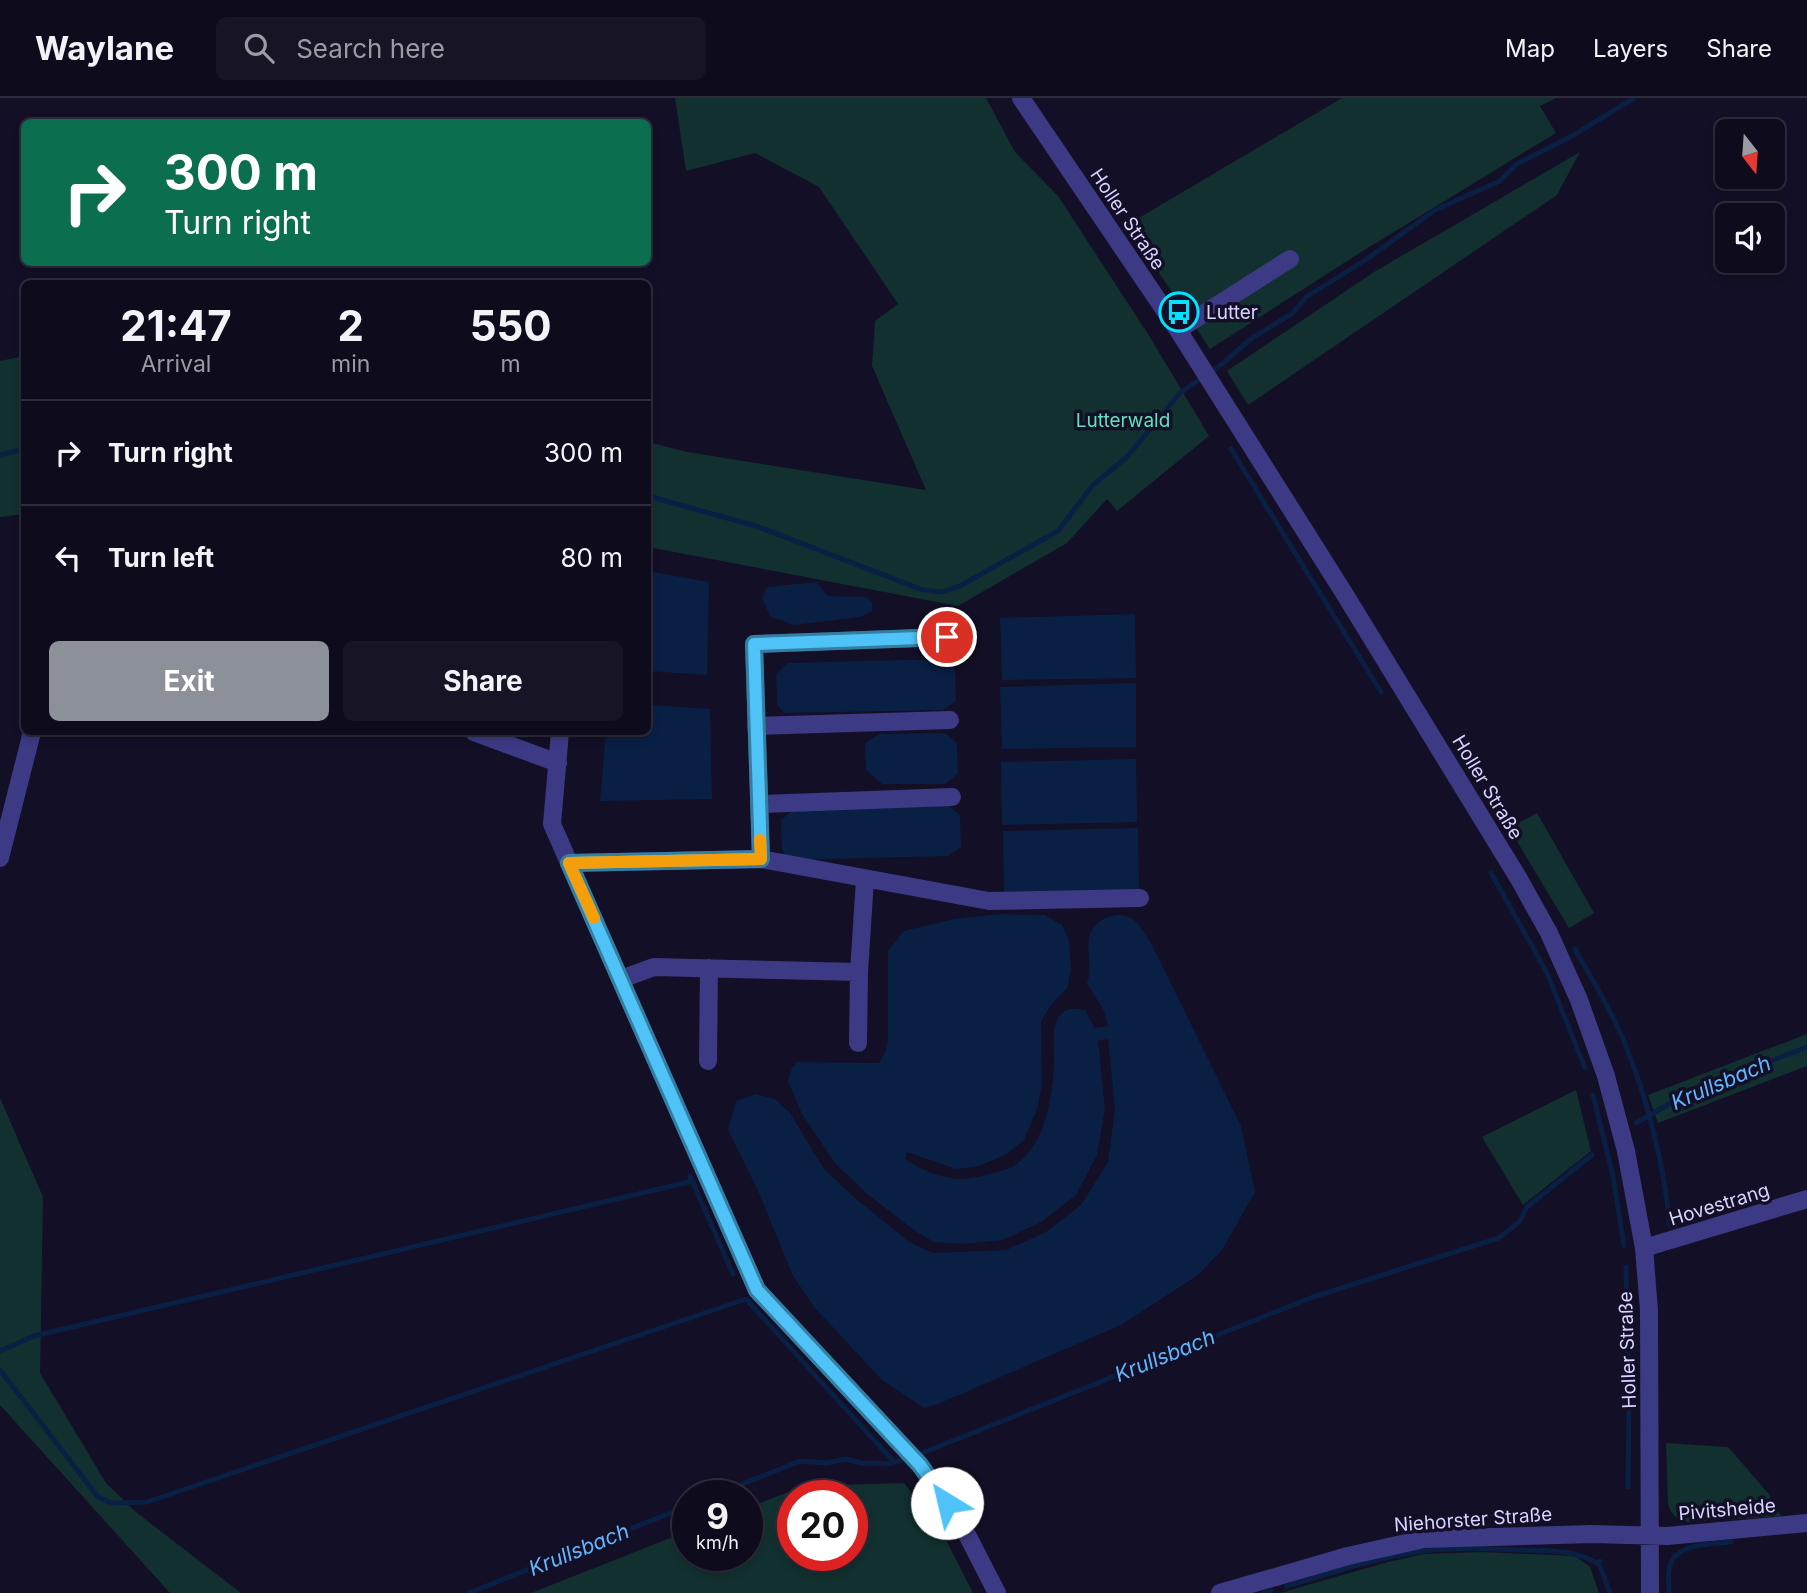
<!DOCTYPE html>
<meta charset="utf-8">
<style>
:root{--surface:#0e0b1c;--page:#171425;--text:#f1f3f6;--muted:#9b9ba3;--line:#2e2b3b;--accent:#8c9099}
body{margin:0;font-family:Inter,sans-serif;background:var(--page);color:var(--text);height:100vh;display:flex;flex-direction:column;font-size:26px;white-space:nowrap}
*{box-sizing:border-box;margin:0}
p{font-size:23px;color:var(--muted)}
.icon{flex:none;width:38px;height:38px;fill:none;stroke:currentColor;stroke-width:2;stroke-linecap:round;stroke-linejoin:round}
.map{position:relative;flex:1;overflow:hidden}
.details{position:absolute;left:21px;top:182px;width:630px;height:455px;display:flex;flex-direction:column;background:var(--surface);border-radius:10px;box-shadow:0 4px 10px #0003,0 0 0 2px var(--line)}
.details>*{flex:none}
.banner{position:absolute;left:21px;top:21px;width:630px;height:147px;border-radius:10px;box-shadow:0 4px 10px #0003,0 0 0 2px var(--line);background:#0b6e4f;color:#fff;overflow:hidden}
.needle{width:46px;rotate:163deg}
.tools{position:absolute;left:1715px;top:21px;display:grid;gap:14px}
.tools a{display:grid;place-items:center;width:70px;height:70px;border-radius:10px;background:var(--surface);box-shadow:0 4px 10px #0003,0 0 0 2px var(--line);font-size:35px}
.speed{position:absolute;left:672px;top:1382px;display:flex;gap:14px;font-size:35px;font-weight:700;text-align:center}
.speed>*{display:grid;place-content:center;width:91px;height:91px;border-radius:50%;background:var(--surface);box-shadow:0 4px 10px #0003,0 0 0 2px var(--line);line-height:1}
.speed small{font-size:18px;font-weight:400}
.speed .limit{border:10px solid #d22;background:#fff;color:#111}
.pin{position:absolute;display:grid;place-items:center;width:60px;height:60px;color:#fff;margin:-30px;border:4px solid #fff;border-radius:50%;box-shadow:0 2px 7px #0007}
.me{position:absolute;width:77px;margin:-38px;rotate:324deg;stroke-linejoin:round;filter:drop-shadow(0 0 5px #0008)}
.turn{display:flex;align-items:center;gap:24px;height:147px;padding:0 28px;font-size:32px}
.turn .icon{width:91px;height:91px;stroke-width:2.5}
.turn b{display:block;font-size:49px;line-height:60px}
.eta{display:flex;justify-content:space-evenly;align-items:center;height:119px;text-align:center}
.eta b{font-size:42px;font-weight:700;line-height:49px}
.primary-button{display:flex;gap:14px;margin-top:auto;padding:14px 28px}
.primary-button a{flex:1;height:80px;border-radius:10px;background:var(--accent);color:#fff;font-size:28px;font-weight:700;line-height:80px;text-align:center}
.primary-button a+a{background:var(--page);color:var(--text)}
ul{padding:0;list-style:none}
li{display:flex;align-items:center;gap:21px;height:105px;padding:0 28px;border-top:2px solid var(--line)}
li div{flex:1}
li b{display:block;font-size:26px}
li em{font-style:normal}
header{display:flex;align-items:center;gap:42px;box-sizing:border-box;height:98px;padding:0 35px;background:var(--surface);border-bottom:2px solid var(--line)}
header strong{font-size:33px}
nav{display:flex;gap:38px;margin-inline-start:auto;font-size:24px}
.search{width:490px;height:63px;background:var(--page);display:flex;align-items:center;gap:18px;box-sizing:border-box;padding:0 24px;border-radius:10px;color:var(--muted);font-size:26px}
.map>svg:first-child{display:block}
.green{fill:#12302f;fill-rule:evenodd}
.water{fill:#0a1f44}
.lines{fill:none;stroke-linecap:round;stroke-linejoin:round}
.stream{stroke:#0a1f44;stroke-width:5}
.minor{stroke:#3d3a85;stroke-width:18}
.route-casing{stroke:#337fa1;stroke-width:18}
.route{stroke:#4fc3f7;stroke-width:12}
.slow{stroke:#f59e0b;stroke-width:12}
.labels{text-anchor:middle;stroke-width:7;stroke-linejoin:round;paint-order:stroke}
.street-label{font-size:19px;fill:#d9d4ff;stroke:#130f26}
.poi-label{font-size:19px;fill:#d9d4ff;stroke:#130f26;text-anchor:start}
.park-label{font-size:19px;fill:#5fe0c0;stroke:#130f26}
.water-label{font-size:21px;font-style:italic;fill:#62b6ff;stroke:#130f26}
</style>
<header>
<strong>Waylane</strong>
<div class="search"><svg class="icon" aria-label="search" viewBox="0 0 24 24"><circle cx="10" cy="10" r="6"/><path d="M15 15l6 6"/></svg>Search here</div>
<nav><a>Map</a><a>Layers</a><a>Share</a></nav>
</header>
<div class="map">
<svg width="1807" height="1495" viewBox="0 0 1807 1495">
<rect width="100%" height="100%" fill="#130f26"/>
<!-- green -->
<path class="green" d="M675,0H986L1015,54L1058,98L1148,236L1209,338L1117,413L1107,401L1067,445L958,508L648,449V344L687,354L926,392L872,268L875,223L898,206L819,89L755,55L686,73Z
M1342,0H1556L1540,8L1556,35L1358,156L1210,251L1127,127Z
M1580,54L1557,97L1248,307L1227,273L1374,174Z
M24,258V416L0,419V263Z
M1537,715L1594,815L1569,830L1509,730Z
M1807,936V968L1658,1025L1648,997Z
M1576,992L1591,1053L1523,1107L1482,1039Z
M0,1000L43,1099L40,1275L106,1385L137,1415L241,1495H170L0,1307Z
M1666,1345L1728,1349L1768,1395L1781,1418L1689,1424C1677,1422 1672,1418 1668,1406Z
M904,1385L941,1432L973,1495H531L688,1433V1458H747V1410L804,1388ZM793,1398H852V1458H793Z
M1481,1454L1575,1458L1590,1469L1599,1495H1280L1388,1464L1424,1456Z"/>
<!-- water -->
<path class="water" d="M648,473L709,484L707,577L648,573Z
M816,484L828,498L866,499L872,504V513L860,519L794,527L770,518L762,500L767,489Z
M1135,516L1136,580L1002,582L1000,520Z
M943,561L955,571L956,603L943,612L785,615L777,607L776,576L788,565Z
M1136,585V649L1002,651L1000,589Z
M648,607L710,611L712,701L600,703L606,634H648Z
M945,635L957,645L958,676L945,686H882L866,672L865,645L879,636Z
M1136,661L1137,724L1002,727L1001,664Z
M948,707L960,717L961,749L948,758L790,762L782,753L781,722L793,712Z
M1138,730L1139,793L1004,796L1003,733Z
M1000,816L1045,817L1062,827L1069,842L1071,869L1068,889L1050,908L1041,924L1042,986L1037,1011L1024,1042L1007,1056L976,1069L956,1071L907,1054L905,1061C931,1078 956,1086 986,1077C994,1074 1005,1073 1012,1069C1046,1049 1053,997 1054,962C1054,952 1052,935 1056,925C1061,910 1074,908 1086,913L1094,930L1108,928L1104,913L1087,885C1093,869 1086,856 1089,840C1093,821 1119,810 1134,822C1141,827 1146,839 1151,845L1241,1028L1255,1094L1222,1152L1198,1177L1121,1227L938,1306L924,1310L881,1281L815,1210L793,1178L759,1095L728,1032L736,1003L755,996L775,1001L790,1015L824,1071L856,1101L909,1144L933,1155L1006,1152L1046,1134L1081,1107L1108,1064L1115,1011L1108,941L1098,943L1105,1010L1097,1057L1076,1097L1041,1124L1003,1142L962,1146L934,1144L918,1135L867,1096L835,1065L802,1016L788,983L792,970L797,964L879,965L886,952L888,941V853L904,833L954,821Z"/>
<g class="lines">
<!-- stream -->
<path class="stream" d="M1231,351L1381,594
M0,357L24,351
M648,398L756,428L923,492L942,494L960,488L1058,433L1093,387L1127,359L1180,295L1222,266L1252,240L1293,215L1306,199L1367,161L1435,112L1500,83L1515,67L1572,38L1634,0
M1491,775L1547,875L1585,970
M1575,851C1591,880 1610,910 1623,941C1648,1001 1663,1062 1670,1127
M1593,997L1613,1078L1624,1148
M1636,1025L1690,994L1807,949
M690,1078L733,1176
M1626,1169L1628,1274
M0,1253L34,1238L693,1083
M0,1272L98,1399L112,1405L147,1404L746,1201L894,1364
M917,1357L1313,1199L1499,1140L1520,1123L1527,1109L1592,1057
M1628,1389L1629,1294
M713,1398L800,1363L827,1365L846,1361L862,1365L889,1366L907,1360
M1600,1463L1599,1466L1610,1495
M1287,1488C1332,1475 1377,1459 1424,1453C1456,1449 1489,1451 1521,1452C1551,1453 1572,1451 1599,1466
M469,1495L688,1408
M1264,1495L1271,1493
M1669,1495C1669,1486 1667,1475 1670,1467C1677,1445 1712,1446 1731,1444"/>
<!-- minor -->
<path class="minor" d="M1021,0L1178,232L1344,495L1519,781L1549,835L1579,902L1606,978L1626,1053L1644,1150L1649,1212L1650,1495
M1178,232L1290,161
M756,628L950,622
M474,634L558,665
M560,634L552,726L757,1192L920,1367L960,1423L997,1495
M759,706L952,699
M0,760L32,634
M761,761L754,546L947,539
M569,765L761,761L989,803L1140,800
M621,881L654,869L859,874
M858,945L859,874L865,781
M708,963L709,870
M1644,1150L1807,1101
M1220,1495L1348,1458L1424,1441L1592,1436L1667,1438L1807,1425"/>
</g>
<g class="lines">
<!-- route casing -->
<g class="route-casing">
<path id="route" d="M947,539L754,546L761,761L569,765L757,1192L920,1367L947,1405"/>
</g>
<!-- route -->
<use href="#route" class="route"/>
<!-- slow -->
<path class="slow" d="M594,820L569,765L761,761L760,742"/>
</g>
<!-- icons -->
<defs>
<g id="bus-ring" transform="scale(2.0125)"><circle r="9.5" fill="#130f26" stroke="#00e5ff" stroke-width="1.5"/><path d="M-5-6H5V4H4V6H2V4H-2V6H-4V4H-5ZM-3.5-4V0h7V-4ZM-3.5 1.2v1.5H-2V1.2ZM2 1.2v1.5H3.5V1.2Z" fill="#00e5ff"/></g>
</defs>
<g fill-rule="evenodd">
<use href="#bus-ring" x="1179" y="214"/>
</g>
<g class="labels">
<!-- street labels -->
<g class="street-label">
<text transform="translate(1128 121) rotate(56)" y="7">Holler Straße</text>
<text transform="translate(1488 689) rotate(59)" y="7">Holler Straße</text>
<text transform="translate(1719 1106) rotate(-17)" y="7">Hovestrang</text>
<text transform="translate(1627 1252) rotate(-92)" y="7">Holler Straße</text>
<text transform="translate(1727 1411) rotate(-5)" y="7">Pivitsheide</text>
<text transform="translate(1473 1421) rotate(-4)" y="7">Niehorster Straße</text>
</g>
<!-- poi labels -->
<g class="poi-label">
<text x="1206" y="221">Lutter</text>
</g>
<!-- park labels -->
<g class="park-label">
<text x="1123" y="329">Lutterwald</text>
</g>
<!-- water labels -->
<g class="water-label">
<text transform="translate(1721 985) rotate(-23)" y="7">Krullsbach</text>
<text transform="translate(1165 1258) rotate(-22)" y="7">Krullsbach</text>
<text transform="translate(579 1452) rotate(-22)" y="7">Krullsbach</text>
</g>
</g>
</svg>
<div class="tools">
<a><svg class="needle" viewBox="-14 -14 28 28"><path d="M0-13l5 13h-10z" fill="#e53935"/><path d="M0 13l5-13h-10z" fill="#9b9ba3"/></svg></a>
<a><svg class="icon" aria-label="sound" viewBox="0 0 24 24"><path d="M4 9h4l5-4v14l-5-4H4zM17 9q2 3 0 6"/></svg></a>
</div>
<div class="speed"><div>9<small>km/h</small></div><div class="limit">20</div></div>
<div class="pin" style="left:947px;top:539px;background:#d93025"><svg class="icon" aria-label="arrive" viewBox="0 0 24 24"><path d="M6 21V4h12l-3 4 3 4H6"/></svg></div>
<svg class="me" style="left:947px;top:1405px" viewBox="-20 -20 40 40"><circle r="19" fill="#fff"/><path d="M0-13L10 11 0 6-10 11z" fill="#4fc3f7"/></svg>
<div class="banner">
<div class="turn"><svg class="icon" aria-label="right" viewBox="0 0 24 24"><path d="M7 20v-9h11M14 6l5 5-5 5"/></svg><div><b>300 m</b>Turn right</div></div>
</div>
<section class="details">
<div class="eta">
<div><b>21:47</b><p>Arrival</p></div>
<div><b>2</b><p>min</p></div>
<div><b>550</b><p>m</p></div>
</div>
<ul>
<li><svg class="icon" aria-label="right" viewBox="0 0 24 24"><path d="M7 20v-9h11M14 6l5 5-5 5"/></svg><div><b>Turn right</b></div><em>300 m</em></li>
<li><svg class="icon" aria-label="left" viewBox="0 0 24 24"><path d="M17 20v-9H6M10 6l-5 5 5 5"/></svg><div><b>Turn left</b></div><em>80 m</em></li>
</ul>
<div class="primary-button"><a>Exit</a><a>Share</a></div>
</section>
</div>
